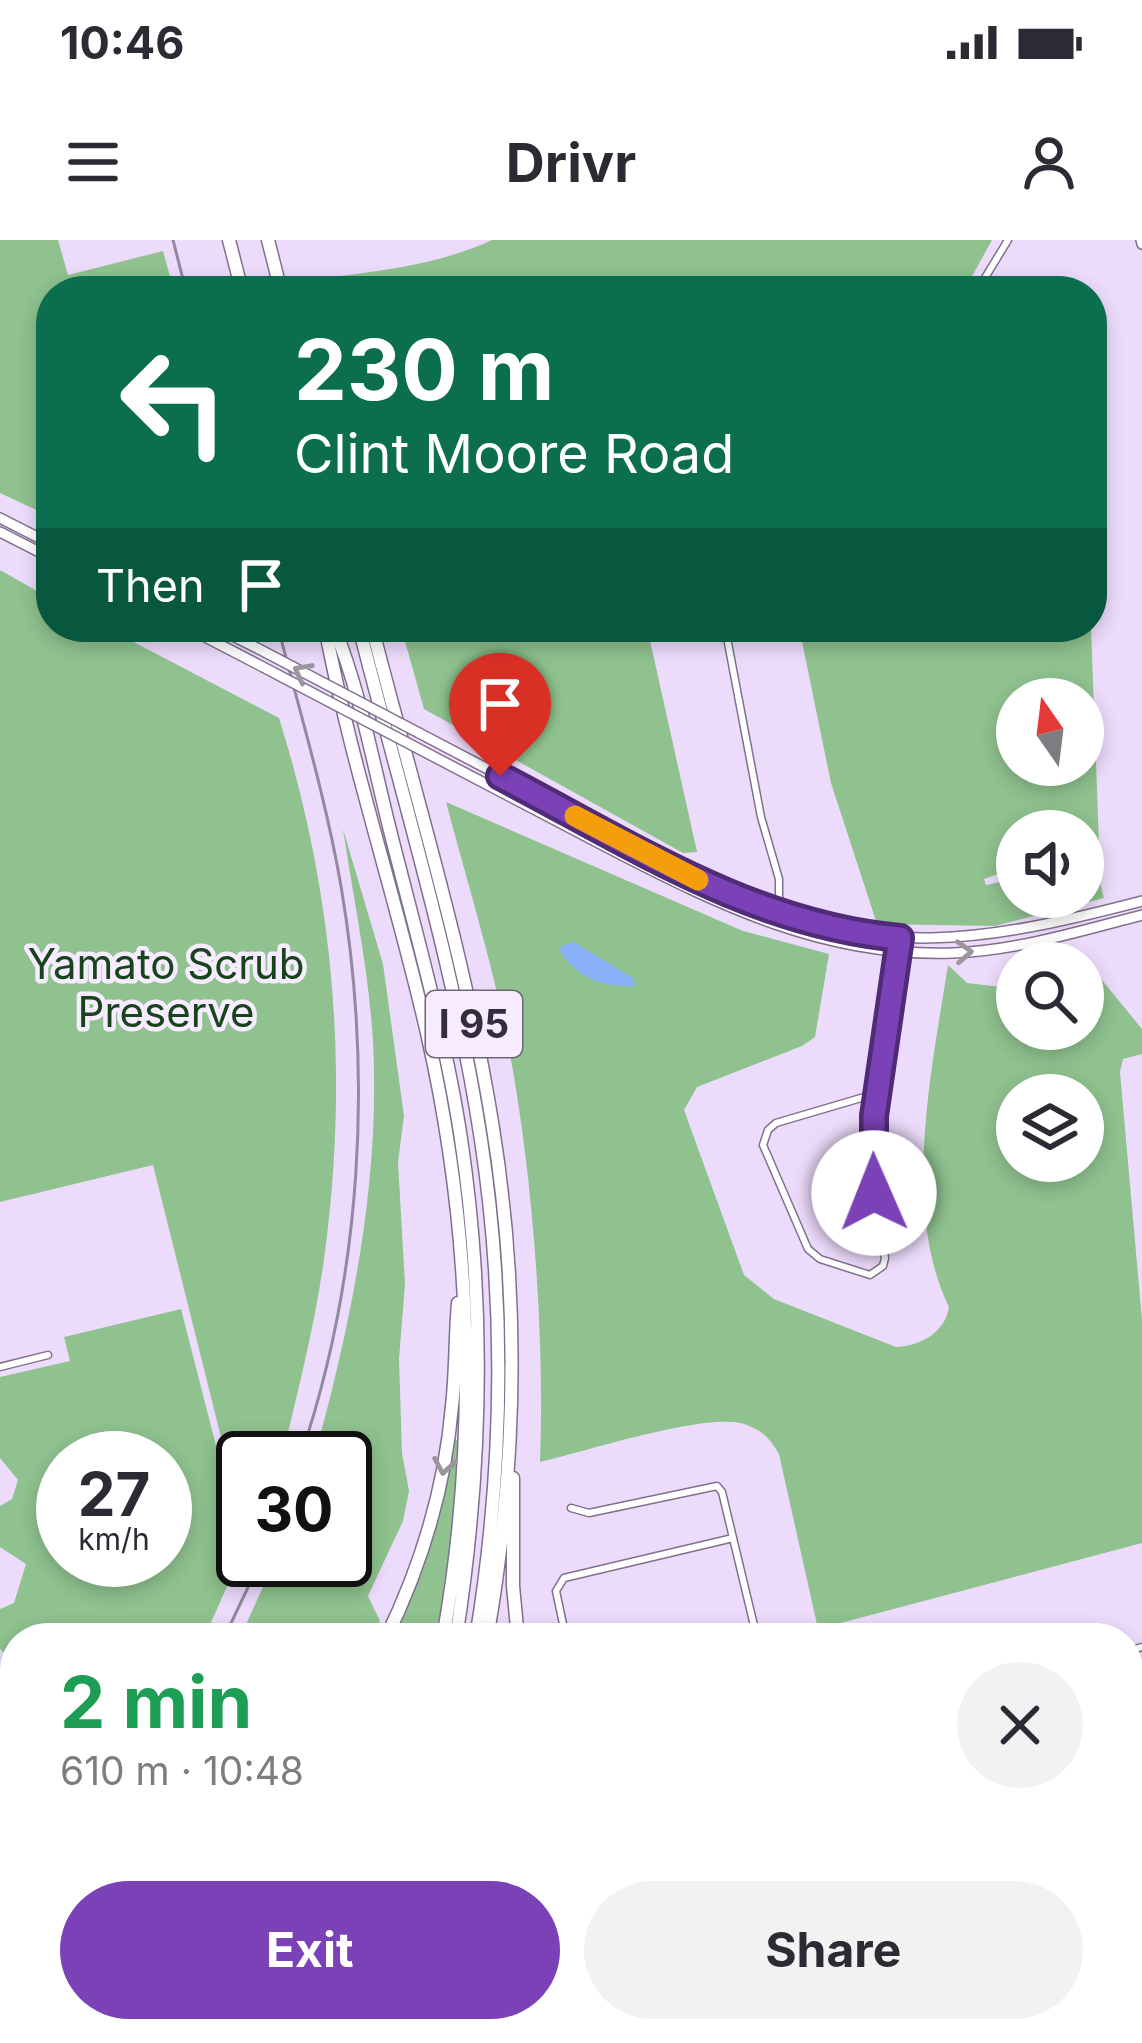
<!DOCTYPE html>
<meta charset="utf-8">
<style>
:root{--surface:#fff;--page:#f2f2f3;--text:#2b2b33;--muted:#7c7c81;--accent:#7b42b8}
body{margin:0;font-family:Inter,sans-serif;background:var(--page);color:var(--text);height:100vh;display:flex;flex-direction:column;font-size:45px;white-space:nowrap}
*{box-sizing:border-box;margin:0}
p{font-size:39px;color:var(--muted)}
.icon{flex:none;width:66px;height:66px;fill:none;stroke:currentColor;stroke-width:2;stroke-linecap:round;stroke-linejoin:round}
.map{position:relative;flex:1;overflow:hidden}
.details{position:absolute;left:0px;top:1383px;width:1143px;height:420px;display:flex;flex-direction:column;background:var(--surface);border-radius:48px 48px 0 0;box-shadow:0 6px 18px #0003}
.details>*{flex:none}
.top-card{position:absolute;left:36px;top:36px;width:1071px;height:366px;border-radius:48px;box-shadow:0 6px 18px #0003;background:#0b6e4f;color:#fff;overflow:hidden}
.needle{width:78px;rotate:346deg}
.controls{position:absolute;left:996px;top:438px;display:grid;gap:24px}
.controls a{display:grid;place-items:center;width:108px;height:108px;border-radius:50%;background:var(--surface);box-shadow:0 6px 18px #0003;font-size:60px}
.speed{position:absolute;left:36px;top:1191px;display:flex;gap:24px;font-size:60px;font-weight:700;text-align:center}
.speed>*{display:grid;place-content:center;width:156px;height:156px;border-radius:50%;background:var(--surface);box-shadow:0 6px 18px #0003;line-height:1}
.speed small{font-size:30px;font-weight:400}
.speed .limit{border:6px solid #111;border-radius:18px;background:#fff;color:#111}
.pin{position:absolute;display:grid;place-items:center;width:102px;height:102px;color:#fff;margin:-123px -51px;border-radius:50% 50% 50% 0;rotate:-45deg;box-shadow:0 0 12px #0007}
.pin .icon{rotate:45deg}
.me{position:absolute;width:132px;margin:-66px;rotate:359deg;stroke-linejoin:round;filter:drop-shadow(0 0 9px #0008)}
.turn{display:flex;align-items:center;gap:42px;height:252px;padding:0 60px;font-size:54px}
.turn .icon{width:156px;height:156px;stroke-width:2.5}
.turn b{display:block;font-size:84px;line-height:102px}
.then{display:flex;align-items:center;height:114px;padding:0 60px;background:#0003;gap:24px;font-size:45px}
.round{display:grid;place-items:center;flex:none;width:126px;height:126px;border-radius:63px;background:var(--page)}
.headline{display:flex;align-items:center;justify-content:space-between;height:204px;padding:0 60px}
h1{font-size:72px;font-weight:700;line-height:90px;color:#1e9e55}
.cta{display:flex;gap:24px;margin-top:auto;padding:24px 60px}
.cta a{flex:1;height:138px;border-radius:72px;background:var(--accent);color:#fff;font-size:48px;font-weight:700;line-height:138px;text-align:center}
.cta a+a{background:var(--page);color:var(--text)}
.status{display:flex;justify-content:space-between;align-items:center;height:84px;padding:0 60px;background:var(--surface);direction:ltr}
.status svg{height:33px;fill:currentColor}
header{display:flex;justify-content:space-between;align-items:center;height:156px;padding:0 60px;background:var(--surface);font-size:54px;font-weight:700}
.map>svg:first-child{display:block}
.green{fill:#8fc28f;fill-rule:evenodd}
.water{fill:#89b1f7}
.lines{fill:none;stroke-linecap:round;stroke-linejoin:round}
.street-casing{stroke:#80708d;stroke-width:9}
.secondary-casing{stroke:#80708d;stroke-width:12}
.primary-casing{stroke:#80708d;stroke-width:14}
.highway-casing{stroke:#80708d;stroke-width:15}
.street{stroke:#fff;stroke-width:6}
.secondary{stroke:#fff;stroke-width:9}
.primary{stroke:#fff;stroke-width:10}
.highway{stroke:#fff;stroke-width:12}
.rail{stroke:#94889f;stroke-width:3}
.secondary-bridge-casing{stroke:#80708d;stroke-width:12;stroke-linecap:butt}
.secondary-bridge{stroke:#fff;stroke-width:9}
.oneway{stroke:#9a969c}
.route-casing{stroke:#502b78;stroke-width:30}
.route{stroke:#7b42b8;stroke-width:21}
.slow{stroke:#f59e0b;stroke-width:21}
.labels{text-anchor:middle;stroke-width:9;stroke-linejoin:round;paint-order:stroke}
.shield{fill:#f6ebff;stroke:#6e6675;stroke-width:3}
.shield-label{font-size:39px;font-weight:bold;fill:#342d3a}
.park-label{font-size:42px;fill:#17441b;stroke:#f6ebff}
</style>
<div class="status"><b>10:46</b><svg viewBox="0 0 49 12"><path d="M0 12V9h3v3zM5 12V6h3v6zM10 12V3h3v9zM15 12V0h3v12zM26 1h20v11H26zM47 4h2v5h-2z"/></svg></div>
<header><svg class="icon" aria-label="menu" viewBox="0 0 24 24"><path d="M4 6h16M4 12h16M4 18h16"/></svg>Drivr<svg class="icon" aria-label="person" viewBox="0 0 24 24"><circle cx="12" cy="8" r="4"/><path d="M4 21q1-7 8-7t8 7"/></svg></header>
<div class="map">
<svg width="1142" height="1803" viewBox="0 0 1142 1803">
<rect width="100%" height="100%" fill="#eddbfb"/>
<!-- green -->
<path class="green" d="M0,0H58L68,35L163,11L174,51H51V277L0,253Z
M492,0H992L964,51H310L307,40C370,32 434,27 492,0Z
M0,330L51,359V387H105L279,478C334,653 349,830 325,1012C316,1081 298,1150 282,1218H243V1272L237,1261L153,925L0,962Z
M401,387H647L697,612L683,613L424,469Z
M799,387H1091L1099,603L1083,608V591H1017V627L984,639L986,645L1017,638V657H1083V621L1094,619L1104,658L995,686L877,684L831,543ZM1017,459H1083V525H1017Z
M446,562L743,691L829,714L815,797L802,806L697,847L684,870L744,1035L774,1059L896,1107C920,1106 945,1093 949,1067C901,968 932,829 948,725L967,743L1017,749V789H1083V738L1097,734L1142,789V814L1123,819L1120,832L1142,1080V1303L818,1389L779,1214C770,1198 762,1190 744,1184C706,1172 584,1212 540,1222C545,1089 532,924 506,793C490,715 466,638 446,562ZM1017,855H1083V921H1017Z
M343,589L383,724L404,876L398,922L405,1044L399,1119L402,1213L409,1251L403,1281L368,1356L380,1381L372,1398H240L275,1320H345V1218H314C348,1096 376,963 374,836C374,753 355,670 343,589Z
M181,1069L243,1311L204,1398H15V1424L0,1409V1369L14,1363L26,1324L0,1307V1266L12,1259L18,1240L0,1218V1137L70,1121L64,1097ZM63,1218H165V1320H63Z
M453,1200H458L452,1291L438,1398H393C424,1336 445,1269 453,1200Z"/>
<!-- water -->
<path class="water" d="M574,702L633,738L635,746C603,748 577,738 560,711L561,706Z"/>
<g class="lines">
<!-- street casing -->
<g class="street-casing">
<path id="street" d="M977,51L1008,0
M725,387L761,577L779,639V657L773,670
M878,853L776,883L768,890L763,905L808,1009L820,1019L870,1035L883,1026L885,1018L874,953L873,895L900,698
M0,1127L48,1115
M571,1268L589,1273L717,1246L722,1252L757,1398
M566,1398L556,1351L564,1338L733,1298
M728,1398L754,1392
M1128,1411L1142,1407
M1131,1627L1129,1644L1142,1684
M1138,1660L1142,1632
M858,1788L862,1803
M949,1788L952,1803
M1032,1803L1044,1788"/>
</g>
<!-- secondary casing -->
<g class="secondary-casing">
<path id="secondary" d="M1141,0L1142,4
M0,278L51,304
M0,292L51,318
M186,387L263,427
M215,387L259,409
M419,493L724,653C880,721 984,702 1142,661
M423,511C485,544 548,576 610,609C720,666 827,718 954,713C1019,710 1080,691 1142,675"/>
</g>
<!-- primary casing -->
<g class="primary-casing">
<path id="primary" d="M1128,1608L1142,1605
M1131,1627L1142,1614
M382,1803L438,1788
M460,1803L514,1788"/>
</g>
<!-- highway casing -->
<g class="highway-casing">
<path id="highway" d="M229,0L242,51
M268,0L281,51
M325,387C351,524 396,657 427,793C472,991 479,1198 443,1398
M334,387C362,456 375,534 394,606C419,704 446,800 461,899C486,1065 482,1233 456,1398
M359,387C402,557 455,727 481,900C506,1064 503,1234 476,1398
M372,387C414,551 465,715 492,882C520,1052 517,1228 487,1398
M513,1238V1346L518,1398
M386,1398C422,1324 445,1248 452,1166C456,1131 455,1097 458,1063
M130,1788L133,1803
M184,1788L202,1803
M395,1800L415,1803
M73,1803L77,1788
M312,1803L320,1788
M328,1803L335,1788
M346,1803L353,1788
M362,1803L369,1788
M467,1803L470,1800"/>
</g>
<!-- street -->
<use href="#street" class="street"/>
<!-- secondary -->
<use href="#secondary" class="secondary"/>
<!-- primary -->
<use href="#primary" class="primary"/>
<!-- highway -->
<use href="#highway" class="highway"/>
<!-- rail -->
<path class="rail" d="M173,0L186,51
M278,387C300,473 326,559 341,646C373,835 362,1036 300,1218
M224,1398L261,1320
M0,1782L15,1756"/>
<!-- secondary-bridge casing -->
<g class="secondary-bridge-casing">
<path id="secondary-bridge" d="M259,409L419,493
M263,427L423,511"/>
</g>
<!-- secondary-bridge -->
<use href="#secondary-bridge" class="secondary-bridge"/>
</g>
<!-- one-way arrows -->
<defs><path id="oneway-chevron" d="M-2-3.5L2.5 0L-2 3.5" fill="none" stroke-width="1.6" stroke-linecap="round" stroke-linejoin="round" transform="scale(3)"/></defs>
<g class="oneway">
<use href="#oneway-chevron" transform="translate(302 432) rotate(-152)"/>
<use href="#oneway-chevron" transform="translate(964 712) rotate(-3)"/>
<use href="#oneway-chevron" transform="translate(444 1226) rotate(100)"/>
</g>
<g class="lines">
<!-- route casing -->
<g class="route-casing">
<path id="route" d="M500,536C629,603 752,685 900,698L874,876V953"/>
</g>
<!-- route -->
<use href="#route" class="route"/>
<!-- slow -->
<path class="slow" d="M575,576L698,640"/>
</g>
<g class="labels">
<!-- shield labels -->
<rect class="shield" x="426" y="751" width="96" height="66" rx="9"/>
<g class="shield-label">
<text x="474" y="798">I 95</text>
</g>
<!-- park labels -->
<g class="park-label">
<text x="166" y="739">Yamato Scrub<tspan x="166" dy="48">Preserve</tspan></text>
</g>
</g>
</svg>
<div class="controls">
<a><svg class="needle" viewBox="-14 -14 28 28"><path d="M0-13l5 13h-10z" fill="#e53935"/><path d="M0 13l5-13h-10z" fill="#7c7c81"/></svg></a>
<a><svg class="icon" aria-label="sound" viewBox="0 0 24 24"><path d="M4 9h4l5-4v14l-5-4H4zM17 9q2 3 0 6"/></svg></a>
<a><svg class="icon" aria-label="search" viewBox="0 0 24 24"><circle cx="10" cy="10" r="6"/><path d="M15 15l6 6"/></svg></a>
<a><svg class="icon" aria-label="layers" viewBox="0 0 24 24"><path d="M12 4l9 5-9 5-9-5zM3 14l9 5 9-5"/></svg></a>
</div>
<div class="speed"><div>27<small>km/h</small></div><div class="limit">30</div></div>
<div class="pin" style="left:500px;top:536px;background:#d93025"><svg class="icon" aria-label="arrive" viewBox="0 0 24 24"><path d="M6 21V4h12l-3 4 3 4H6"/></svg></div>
<svg class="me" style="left:874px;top:953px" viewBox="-20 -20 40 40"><circle r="19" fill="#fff"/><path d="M0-13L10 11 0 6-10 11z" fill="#7b42b8"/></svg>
<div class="top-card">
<div class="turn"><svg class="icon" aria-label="left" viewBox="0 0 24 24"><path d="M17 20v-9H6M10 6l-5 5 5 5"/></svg><div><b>230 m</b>Clint Moore Road</div></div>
<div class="then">Then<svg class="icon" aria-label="arrive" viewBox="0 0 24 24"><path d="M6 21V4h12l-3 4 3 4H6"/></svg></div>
</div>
<section class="details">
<div class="headline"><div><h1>2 min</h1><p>610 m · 10:48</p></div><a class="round"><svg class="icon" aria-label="close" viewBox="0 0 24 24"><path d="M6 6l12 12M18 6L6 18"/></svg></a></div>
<div class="cta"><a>Exit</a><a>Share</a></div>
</section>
</div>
